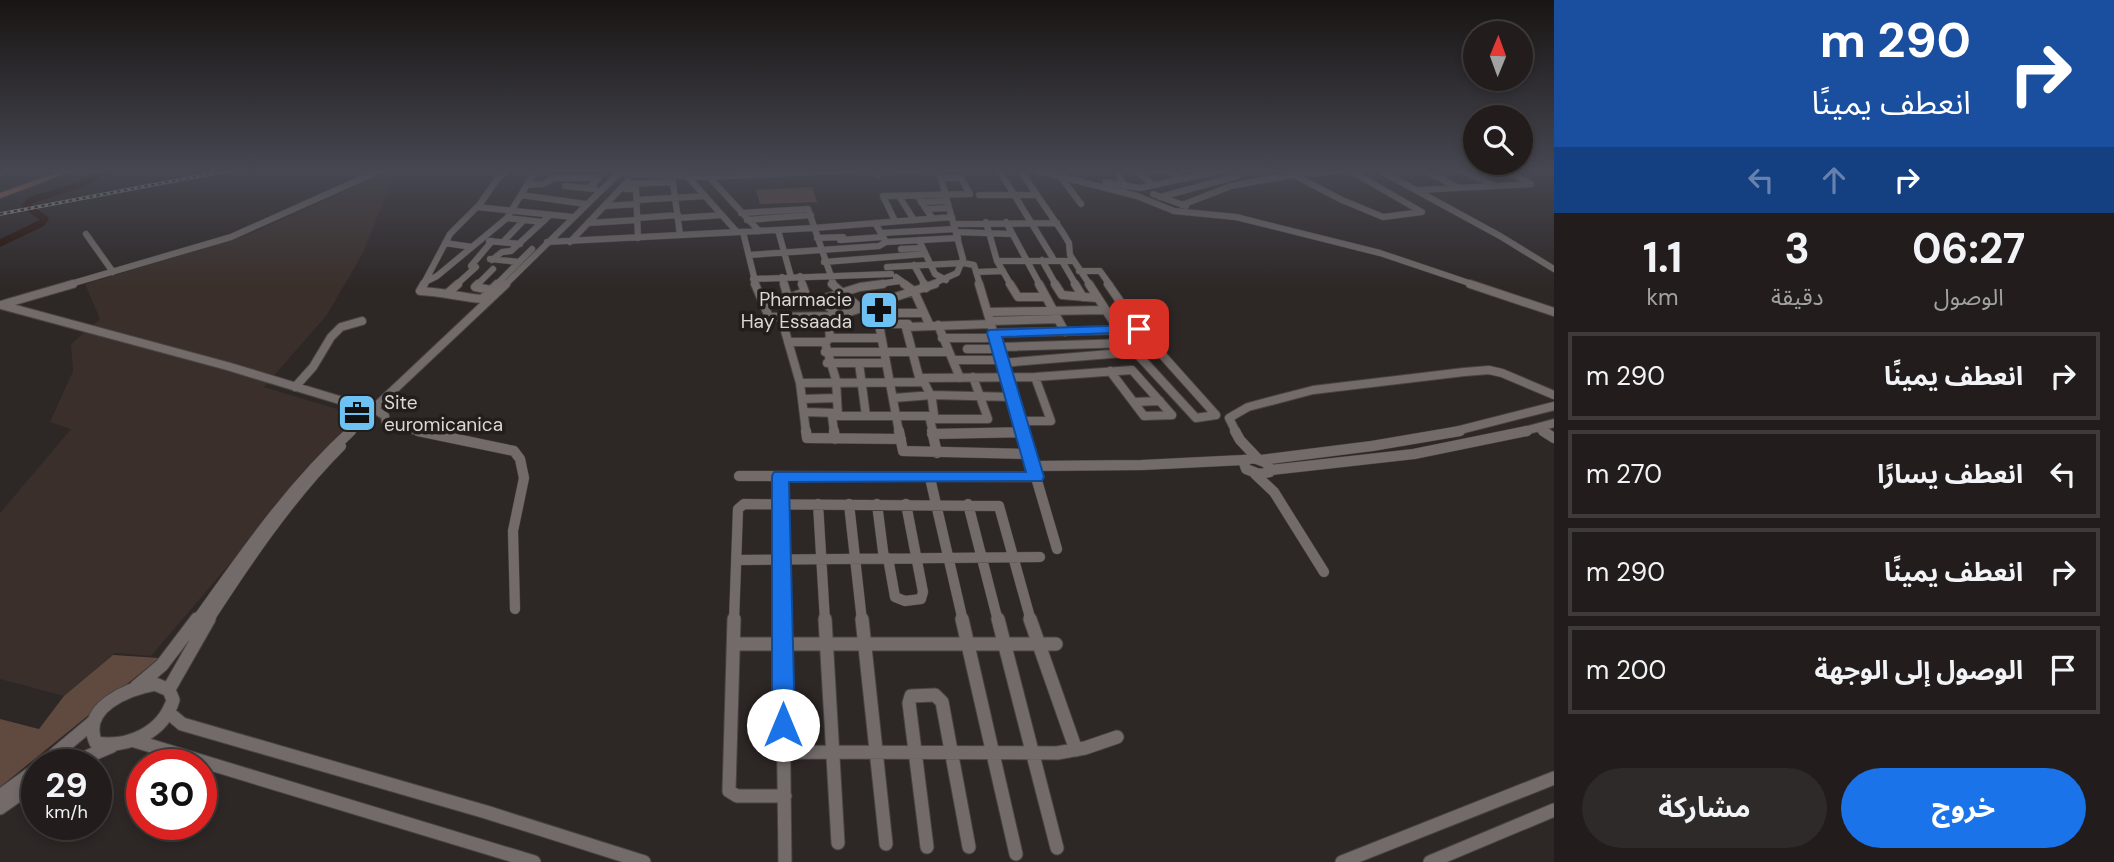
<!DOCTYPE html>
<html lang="ar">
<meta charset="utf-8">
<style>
:root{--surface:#221d1c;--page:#2e2a29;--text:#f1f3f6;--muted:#a2a2a3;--line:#3f3b3b;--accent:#1a73e8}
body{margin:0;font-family:"DM Sans","Noto Sans Arabic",sans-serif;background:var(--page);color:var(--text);direction:rtl;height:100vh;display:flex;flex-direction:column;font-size:26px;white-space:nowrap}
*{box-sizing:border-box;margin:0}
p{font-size:23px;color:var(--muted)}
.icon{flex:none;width:38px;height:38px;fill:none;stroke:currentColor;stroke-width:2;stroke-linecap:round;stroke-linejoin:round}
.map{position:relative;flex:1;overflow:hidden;direction:ltr}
.panel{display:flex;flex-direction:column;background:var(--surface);width:560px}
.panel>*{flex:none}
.top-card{background:#1a4fa0;color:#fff;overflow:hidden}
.needle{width:46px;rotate:1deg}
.buttons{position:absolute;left:1463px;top:21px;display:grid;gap:14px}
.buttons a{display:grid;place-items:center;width:70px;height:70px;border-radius:50%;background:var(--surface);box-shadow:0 4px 10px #0003,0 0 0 2px var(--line);font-size:35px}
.speed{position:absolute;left:21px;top:749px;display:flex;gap:14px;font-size:35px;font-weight:700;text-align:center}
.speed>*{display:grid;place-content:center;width:91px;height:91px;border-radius:50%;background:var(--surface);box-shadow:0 4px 10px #0003,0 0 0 2px var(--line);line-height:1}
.speed small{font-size:18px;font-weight:400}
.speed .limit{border:10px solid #d22;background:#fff;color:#111}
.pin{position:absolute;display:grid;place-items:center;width:60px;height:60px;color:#fff;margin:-30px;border-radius:14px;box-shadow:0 4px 10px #0006}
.me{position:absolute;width:77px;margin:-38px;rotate:0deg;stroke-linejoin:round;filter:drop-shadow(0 0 5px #0008)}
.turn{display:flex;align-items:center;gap:24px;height:147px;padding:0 28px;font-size:32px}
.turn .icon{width:91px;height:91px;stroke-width:2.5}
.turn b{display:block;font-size:49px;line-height:60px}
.lanes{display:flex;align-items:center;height:66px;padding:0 28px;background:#0003;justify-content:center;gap:35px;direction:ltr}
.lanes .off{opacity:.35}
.eta{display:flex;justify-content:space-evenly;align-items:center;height:119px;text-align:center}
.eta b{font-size:42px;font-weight:700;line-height:49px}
.primary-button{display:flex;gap:14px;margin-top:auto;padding:14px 28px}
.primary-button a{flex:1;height:80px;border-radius:42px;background:var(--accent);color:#fff;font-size:28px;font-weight:700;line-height:80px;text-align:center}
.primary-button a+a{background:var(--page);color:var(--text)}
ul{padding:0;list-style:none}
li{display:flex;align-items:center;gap:21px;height:88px;margin:0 14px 10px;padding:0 14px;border:4px solid var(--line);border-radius:0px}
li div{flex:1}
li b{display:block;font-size:26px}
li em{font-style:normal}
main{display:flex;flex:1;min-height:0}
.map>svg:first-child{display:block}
.built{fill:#3a2f2a}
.green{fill:#604a40}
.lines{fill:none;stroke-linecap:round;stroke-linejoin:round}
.river{stroke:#260c02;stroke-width:7}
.minor-far3-casing{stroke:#484442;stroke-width:7}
.minor-far2-casing{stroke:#484442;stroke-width:10}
.minor-far1-casing{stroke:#484442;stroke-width:11}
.minor-casing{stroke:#484442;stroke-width:15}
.major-casing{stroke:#484442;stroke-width:2}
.minor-far3{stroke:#726b69;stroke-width:6}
.minor-far2{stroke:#726b69;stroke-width:8}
.minor-far1{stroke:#726b69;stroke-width:10}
.minor{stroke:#726b69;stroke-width:13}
.major{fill:#ad6c4f;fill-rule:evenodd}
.rail-casing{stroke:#a7a3a1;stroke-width:3.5}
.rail{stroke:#231e1b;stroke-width:2;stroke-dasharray:3.5;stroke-linecap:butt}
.route{fill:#1a73e8;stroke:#114b97;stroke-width:2}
.labels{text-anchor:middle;stroke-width:7;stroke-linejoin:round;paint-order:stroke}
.poi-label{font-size:19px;fill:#dad7d5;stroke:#231e1b;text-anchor:end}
</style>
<main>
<section class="panel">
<div class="top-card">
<div class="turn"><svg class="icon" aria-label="right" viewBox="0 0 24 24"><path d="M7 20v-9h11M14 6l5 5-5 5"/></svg><div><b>290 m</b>انعطف يمينًا</div></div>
<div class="lanes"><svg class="icon off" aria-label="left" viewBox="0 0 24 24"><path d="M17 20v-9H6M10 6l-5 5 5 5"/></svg><svg class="icon off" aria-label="ahead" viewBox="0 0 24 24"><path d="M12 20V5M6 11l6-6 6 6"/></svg><svg class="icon" aria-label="right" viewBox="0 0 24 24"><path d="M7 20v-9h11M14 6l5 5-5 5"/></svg></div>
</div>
<div class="eta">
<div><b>06:27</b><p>الوصول</p></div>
<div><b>3</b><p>دقيقة</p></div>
<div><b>1.1</b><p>km</p></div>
</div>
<ul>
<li><svg class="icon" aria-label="right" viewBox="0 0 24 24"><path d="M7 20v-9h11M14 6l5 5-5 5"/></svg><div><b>انعطف يمينًا</b></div><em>290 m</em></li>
<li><svg class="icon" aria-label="left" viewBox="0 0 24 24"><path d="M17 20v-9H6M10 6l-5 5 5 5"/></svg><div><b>انعطف يسارًا</b></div><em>270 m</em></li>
<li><svg class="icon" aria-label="right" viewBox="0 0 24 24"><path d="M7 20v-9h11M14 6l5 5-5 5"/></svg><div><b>انعطف يمينًا</b></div><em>290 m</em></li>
<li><svg class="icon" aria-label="arrive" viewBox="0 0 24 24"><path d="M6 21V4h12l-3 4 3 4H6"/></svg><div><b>الوصول إلى الوجهة</b></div><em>200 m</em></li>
</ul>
<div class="primary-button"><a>خروج</a><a>مشاركة</a></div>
</section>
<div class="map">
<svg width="1554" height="862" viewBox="0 0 1554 862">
<rect width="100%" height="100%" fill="#2d2725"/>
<!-- built -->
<path class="built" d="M386,170H466L407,176L399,171L389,187L363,253L327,315L264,387L357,415L151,656L115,653L64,696L0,679V513L71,429L50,422L73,371L71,344L100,319L85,284L245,236L379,176Z"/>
<!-- green -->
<path class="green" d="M812,187L817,202L760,204L756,190Z
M113,655L159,658L0,787V719L39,729L64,696Z"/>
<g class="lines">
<!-- river -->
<path class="river" d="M0,243L42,223L45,219L26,206L31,200L82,184L107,170"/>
<!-- minor-far3 casing -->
<g class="minor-far3-casing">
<path id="minor-far3" d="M875,170L878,175
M897,170H917
M999,170L1054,260
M1020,170L1063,233L1069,243L1070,255L1090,285
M1035,170L1137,196L1174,211L1236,217L1380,253L1475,285
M1116,170L1125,187
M1166,170L1183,179
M1379,170L1500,236L1554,269
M1424,170L1457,187
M1462,170L1495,186
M0,173L6,170
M618,173L709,177L857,170
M1292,174L1342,200L1383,217L1422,212L1349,170
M1313,174L1340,170
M1060,176L1081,204
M688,177L737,232
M709,177L759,231
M1105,182L1140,188L1223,170
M626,184L673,182L680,235
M527,185L543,184L554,178H599L589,188
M1153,185L1139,173L1162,170
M565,186L595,189
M626,189H636L638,238
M1419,190L1531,184L1504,170
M1153,194L1186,206
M521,195L586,204
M917,195L932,218
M979,195H1037
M899,196L914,220
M1160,197L1238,176
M637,200L705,196
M921,202L947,201
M1182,205L1231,186L1319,170
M605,206L637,204
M477,207L573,217
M926,209L949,208
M741,213L808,209L834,285
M507,218L542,222
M637,218L678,215
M678,218L722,215
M747,220L811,215
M895,221L883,196L970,194L961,178H941
M986,222L997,261L1011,285
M1006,222L1040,285
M588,223L637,220
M954,224L1057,223
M778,230L791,277
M743,232L756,285
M956,232L1012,234
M881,233L955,229
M86,234L113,272
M817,238L843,237
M840,240L883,237
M919,240L935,274L946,280
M489,241L520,244
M503,242L524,220
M547,242L814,228L952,217
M570,242L628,181
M886,242L958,238
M445,243L472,247
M901,249L922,248
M749,255L879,246L886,242L875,223
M490,259L519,262
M492,260L502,252L511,251L550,215
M1042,260L1056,285
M997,261H1074
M1062,261L1076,285
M824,262L925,254
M914,265L925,285
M887,267L963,263L974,265L980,285
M1079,271H1100L1110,285
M976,272L1003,271
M800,276L803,285
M782,277L784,285
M896,277L907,285
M753,279L891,274
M425,282L437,276L507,218L536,170
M67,285L231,237L381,170
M423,285L450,234L480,204L498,178L509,170
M456,285L476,267L471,266L492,241
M477,285L493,269
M496,285L532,249
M505,285L622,170
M871,285L900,281
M930,285L957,273L963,259L941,178L936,170"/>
</g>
<!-- minor-far2 casing -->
<g class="minor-far2-casing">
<path id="minor-far2" d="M424,284L420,291C442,292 460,297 482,299L497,284
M478,284L475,287L491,290
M755,284L769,317L837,316L935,284
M784,284L789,301L806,304L860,287L883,284
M832,284L879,324L899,432
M904,284L914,291L930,326
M924,284L926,288
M979,284L1023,432
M1010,284L1018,297H1045
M1039,284L1065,332
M1055,284L1062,295L1097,298
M1075,284L1083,297
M1089,284L1127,343L1196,418L1216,415
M1108,284L1139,329L1216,415
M1470,284L1554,312
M449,292L458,284
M788,298L805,292L802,284
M4,304L73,284
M1,305L227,366L379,412L385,416L386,424L426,432
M826,305L840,315
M988,312L1105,310
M868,313H924
M781,317L800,383L806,432
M828,317L830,338L825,343L836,380L838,416
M990,321L1057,319
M879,324H908
M905,324L920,381
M938,325L960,378
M906,327L991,324
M994,333L1118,330
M830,338H881
M942,338H996
M788,342H825
M998,347L1127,343
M967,349H999
M825,352H949
M955,360H1002
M827,363H886
M859,363L866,416
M1002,363L1135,352
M1110,371L1144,416L1172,415
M919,378L1035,377L1132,370L1172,415
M800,383L924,382L931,396
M295,387L313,367L331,337L341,327L362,321
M894,398L932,395L1013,397
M802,399L836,398
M932,400L934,415L929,416L933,432
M1134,402L1160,401
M804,412L837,413
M930,419H988L973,377
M1021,421H1051L1035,377
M1539,428L1546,432
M349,432L506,284
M834,432L832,416H929
M1005,432H1025
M1236,432L1229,418L1248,407L1313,390L1464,372L1489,370L1502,373L1554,395
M1452,432L1554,406
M1521,432L1554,423"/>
</g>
<!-- minor-far1 casing -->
<g class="minor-far1-casing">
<path id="minor-far1" d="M418,431L514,451L520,459L524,478L513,531L515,609
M806,431L807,438L901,439
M834,431L835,439
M899,431L903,451L1029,454L1022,431
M932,431L937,453
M1235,431L1240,440L1258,459
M1543,431L1554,438
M932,434L1025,432
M1254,458L1267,463L1270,472L1259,474L1246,469L1243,460Z
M1261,460L1372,446L1460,431
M1033,466L1142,465L1243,460
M1271,470L1414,454L1527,431
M1035,474L1057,549
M1255,474L1274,492L1324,572
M739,476L1036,477
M780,476L782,621
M930,478L963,621
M818,504L825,621
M849,504L862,621
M877,504L884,559
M968,504L998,621
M888,558L895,597L905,601L921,599L923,592L906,504
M737,560L1040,557
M196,621C244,554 290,487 351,431
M208,621C247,561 290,497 341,446
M734,621L738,509L744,504L999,506L1031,621"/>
</g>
<!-- minor casing -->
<g class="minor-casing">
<path id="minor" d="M734,619L729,791L737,796H785
M782,619L785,862
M825,619L838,843
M862,619L886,844
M962,619L1016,854
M998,619L1057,848
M1030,619L1076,750
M734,644H1056
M155,684L169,690L173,700C163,733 128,748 96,743C80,708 127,689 155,684Z
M136,687L162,665L197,619
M169,689L209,619
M169,713L182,724L486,812L644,862
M135,741L534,862
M784,752L1057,753L1085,748L1117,737
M42,765L92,723
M68,765L112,746
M0,796L37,769
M0,808L37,782
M927,847L909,703L911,696L935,695L942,702L969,847
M1342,862L1554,778
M1430,862L1554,810"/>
</g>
<!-- major casing -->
<g class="major-casing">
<path id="major" d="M65,170H75L0,198V193Z"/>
</g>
<!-- minor-far3 -->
<use href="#minor-far3" class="minor-far3"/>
<!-- minor-far2 -->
<use href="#minor-far2" class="minor-far2"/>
<!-- minor-far1 -->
<use href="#minor-far1" class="minor-far1"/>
<!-- minor -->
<use href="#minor" class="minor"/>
<!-- major -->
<use href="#major" class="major"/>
<!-- rail casing -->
<g class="rail-casing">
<path id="rail" d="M0,214L231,170"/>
</g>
<!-- rail -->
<use href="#rail" class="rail"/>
</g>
<!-- sky -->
<linearGradient id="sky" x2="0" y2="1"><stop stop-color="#191514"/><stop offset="0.59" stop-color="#464751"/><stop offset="1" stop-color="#464751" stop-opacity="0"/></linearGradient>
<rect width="1554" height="290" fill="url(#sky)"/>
<!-- route -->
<path class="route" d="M1139,325L1143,326V332L1002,337L1044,477L1042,481L789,482L795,725L792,732L783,735L775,732L772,725V476L774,472H1026L987,333L989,330Z"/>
<!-- icons -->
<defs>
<g id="pharmacy-square" transform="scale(2.0125)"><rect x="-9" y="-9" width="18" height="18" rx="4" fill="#6dc2f3" stroke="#231e1b"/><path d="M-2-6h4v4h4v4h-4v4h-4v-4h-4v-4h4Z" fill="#111"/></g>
<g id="office-square" transform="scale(2.0125)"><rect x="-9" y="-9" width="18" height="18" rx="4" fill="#6dc2f3" stroke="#231e1b"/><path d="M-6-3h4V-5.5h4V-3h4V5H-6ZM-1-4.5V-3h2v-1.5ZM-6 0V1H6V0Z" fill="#111"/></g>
</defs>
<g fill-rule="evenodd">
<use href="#pharmacy-square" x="879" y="310"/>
<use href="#office-square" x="357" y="413"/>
</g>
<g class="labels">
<!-- poi labels -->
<g class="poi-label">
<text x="852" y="306">Pharmacie<tspan x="852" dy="22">Hay Essaada</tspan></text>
<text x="384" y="409" text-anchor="start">Site<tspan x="384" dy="22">euromicanica</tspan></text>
</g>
</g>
</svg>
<div class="buttons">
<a><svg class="needle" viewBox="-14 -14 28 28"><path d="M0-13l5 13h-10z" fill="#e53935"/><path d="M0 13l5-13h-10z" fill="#a2a2a3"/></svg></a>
<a><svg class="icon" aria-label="search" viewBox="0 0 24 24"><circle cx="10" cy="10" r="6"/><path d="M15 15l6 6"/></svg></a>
</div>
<div class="speed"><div>29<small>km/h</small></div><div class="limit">30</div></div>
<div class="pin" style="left:1139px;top:329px;background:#d93025"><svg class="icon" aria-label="arrive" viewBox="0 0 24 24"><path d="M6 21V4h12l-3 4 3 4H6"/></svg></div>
<svg class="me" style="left:783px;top:725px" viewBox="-20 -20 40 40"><circle r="19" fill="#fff"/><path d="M0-13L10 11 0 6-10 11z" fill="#1a73e8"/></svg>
</div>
</main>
